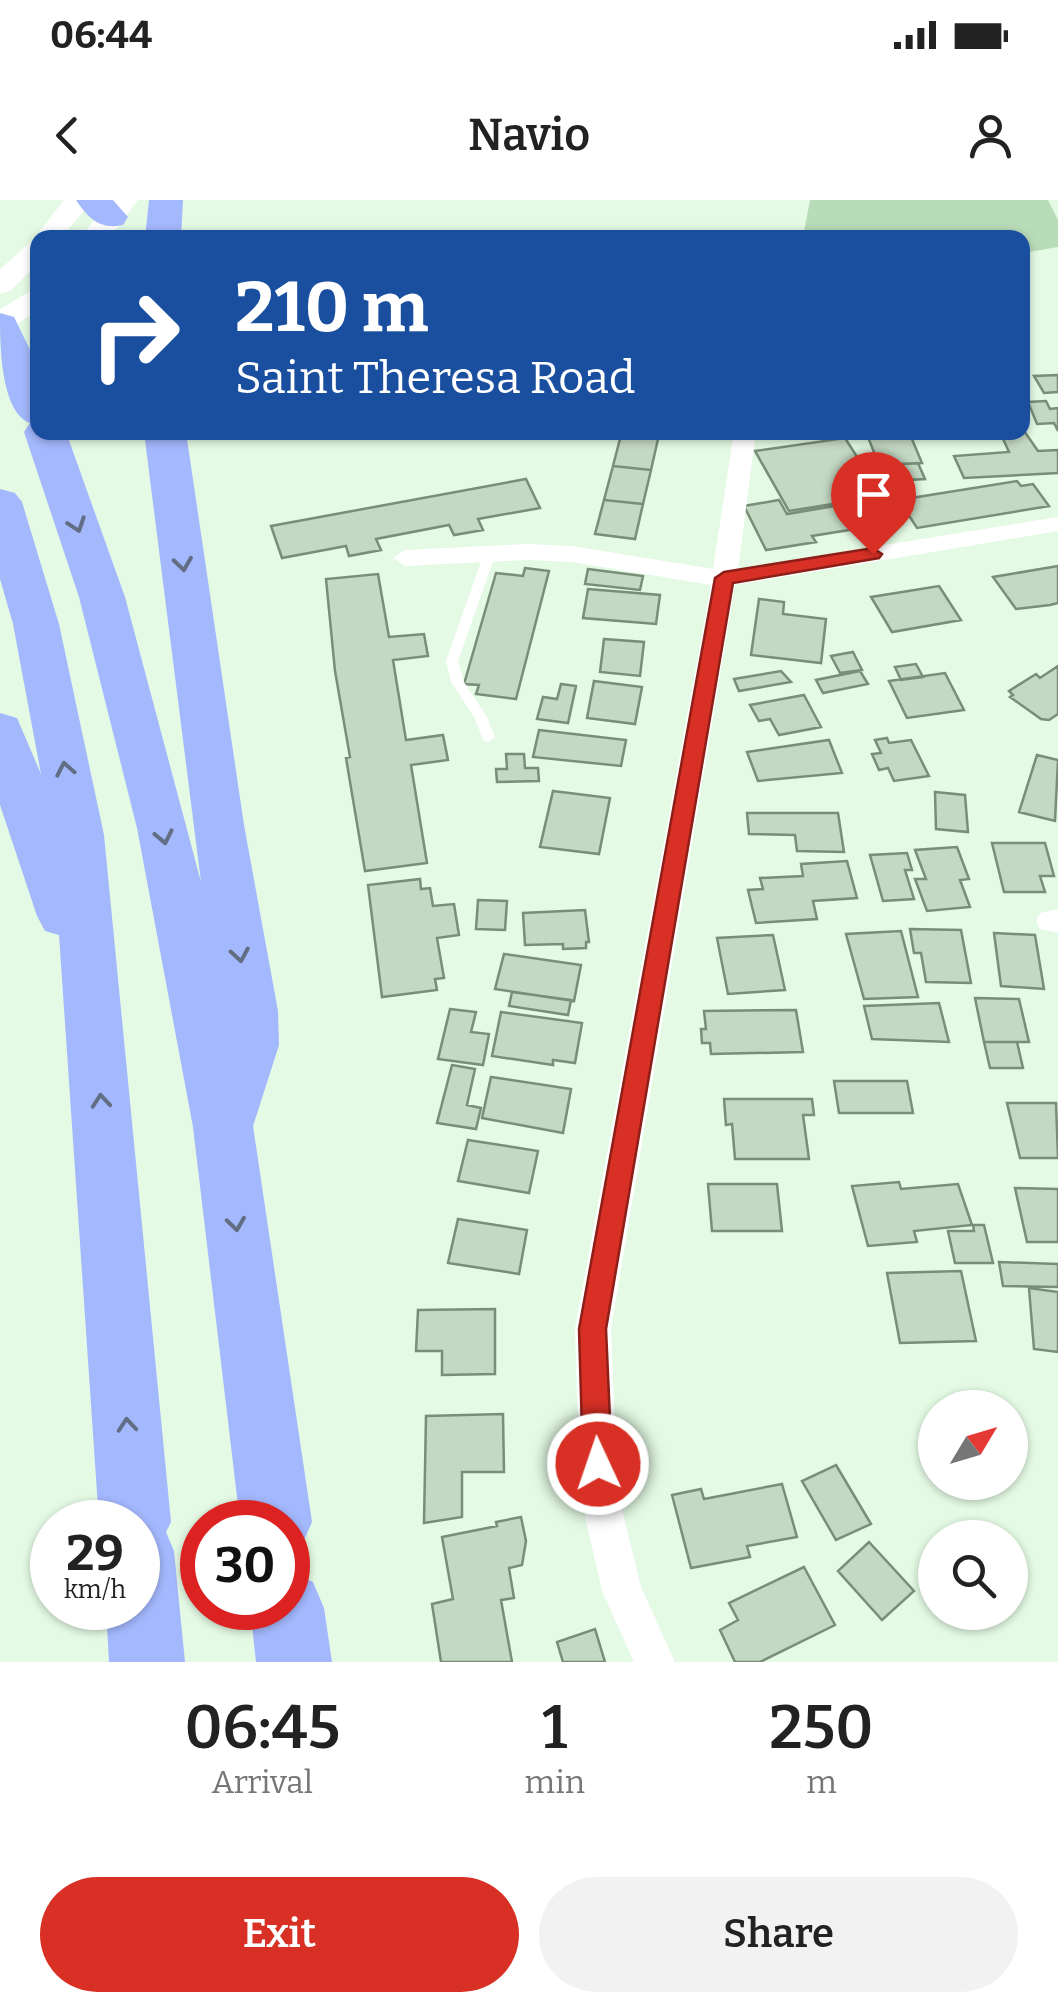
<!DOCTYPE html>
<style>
:root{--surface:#fff;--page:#f2f2f2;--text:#222;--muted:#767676;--accent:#d93025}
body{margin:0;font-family:Bitter,serif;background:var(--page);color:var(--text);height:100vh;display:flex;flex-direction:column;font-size:38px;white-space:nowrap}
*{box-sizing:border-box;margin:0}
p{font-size:32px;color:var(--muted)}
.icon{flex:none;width:55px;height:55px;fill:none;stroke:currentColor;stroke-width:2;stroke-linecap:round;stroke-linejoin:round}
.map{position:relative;height:1462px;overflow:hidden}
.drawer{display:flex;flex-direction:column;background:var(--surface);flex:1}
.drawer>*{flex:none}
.guide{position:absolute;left:30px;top:30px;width:1000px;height:210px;border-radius:20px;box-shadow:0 2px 8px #0004;background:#1a4fa0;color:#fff;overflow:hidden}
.needle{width:65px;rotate:52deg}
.fabs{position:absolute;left:918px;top:1190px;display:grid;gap:20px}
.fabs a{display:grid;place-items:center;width:110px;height:110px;border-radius:50%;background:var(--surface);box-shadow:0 2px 8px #0004;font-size:50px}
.speed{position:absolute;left:30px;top:1300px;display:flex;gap:20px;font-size:50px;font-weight:700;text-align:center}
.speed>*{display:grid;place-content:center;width:130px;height:130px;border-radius:50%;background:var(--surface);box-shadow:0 2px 8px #0004;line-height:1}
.speed small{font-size:25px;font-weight:400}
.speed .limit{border:15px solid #d22;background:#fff;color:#111}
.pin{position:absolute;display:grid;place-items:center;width:85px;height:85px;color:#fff;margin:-102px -42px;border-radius:50% 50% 50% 0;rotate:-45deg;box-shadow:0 0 10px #0007}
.pin .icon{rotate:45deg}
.me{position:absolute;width:110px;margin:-55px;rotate:357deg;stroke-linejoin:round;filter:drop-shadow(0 0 8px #0008)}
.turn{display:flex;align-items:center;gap:35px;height:210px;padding:0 40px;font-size:45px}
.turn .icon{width:130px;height:130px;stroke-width:2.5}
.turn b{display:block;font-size:70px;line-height:85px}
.eta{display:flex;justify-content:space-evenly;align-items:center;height:170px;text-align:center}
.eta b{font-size:60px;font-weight:600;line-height:70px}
.button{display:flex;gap:20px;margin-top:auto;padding:20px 40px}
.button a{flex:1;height:115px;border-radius:60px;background:var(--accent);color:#fff;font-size:40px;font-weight:600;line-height:115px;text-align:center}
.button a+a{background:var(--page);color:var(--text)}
.status{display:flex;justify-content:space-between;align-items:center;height:70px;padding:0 50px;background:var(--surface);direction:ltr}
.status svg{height:28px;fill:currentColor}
header{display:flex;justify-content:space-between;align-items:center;height:130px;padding:0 40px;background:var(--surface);font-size:45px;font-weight:600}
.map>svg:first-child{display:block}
.green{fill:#b9dcb8}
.building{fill:#c4d9c3;stroke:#798d78;stroke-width:2.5}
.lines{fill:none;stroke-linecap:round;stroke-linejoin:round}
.lane{fill:#fff;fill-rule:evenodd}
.street{fill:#fff;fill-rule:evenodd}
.secondary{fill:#fff;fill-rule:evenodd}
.highway{fill:#a4b8fd;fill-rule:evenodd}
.oneway{stroke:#616e84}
.route{fill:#d93025;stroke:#8d1f18;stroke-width:2.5}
</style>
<div class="status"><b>06:44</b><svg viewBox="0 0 49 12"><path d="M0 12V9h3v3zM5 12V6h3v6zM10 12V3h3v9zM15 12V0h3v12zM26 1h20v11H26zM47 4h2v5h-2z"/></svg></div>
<header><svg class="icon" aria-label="back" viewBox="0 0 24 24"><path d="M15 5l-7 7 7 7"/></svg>Navio<svg class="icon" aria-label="person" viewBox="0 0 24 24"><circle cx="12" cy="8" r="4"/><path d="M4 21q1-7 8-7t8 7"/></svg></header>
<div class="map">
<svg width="1058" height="1462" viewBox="0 0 1058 1462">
<rect width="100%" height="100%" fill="#e4fae4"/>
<!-- green -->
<path class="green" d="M810,0H1048L1058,20V47L1023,53L1022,38L803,37Z"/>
<!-- building -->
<path class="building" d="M1058,175V192L1044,193L1034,176Z
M1046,201L1050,209L1058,208V231L1054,223L1037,224L1028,202Z
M1022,228L1038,251L1058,250V273L964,278L954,256L1009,252L1000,232H1022Z
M866,232H909L922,263L879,265Z
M621,235L658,239L651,270L613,266Z
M845,238L882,296L789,311L755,251Z
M918,263L925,279L890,281L884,265Z
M613,266L651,270L643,304L604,300Z
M526,279L540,308L478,319L483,330L454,335L449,325L376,339L381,350L349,356L346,346L282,358L271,326Z
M1017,281L1021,286L1033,284L1049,306L917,328L899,300Z
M883,298L899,322L812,336L816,342L766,350L744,306L779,300L787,314Z
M604,300L643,304L635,339L595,334Z
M1058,366V403L1050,405L1016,409L993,377Z
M525,368L549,371L516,499L476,494L479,485L464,484L496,373L523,376Z
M588,369L643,376L640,390L585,384Z
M378,374L389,437L424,434L428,456L393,460L406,540L443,535L448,560L411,565L427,663L365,671L346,558L350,557L335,471L326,379Z
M939,386L961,420L892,432L871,397Z
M588,389L660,395L656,424L583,418Z
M759,399L784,402L783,414L826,419L821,463L751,455Z
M604,439L644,442L640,476L600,472Z
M853,452L862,470L840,473L831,456Z
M916,464L923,477L901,480L895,467Z
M1058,466V514L1049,520L1041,519L1010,497L1013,495L1009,491L1036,474L1040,478Z
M781,471L791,482L739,491L734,479Z
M860,471L868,484L823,493L816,480Z
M945,473L964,510L907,518L889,481Z
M594,481L642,487L635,524L587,518Z
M561,484L576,486L568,523L537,519L543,497L557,499Z
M804,495L821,527L779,535L770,519L759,521L750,505Z
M539,530L626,540L621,566L533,557Z
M887,538L889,543L911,540L929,576L894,581L888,568L879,570L872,554L881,553L875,540Z
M829,540L842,573L758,581L747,552Z
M506,554H524L525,568H538L539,581L497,582L496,569H507Z
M1037,555L1058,560L1055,621L1019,612Z
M553,591L610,598L599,654L540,647Z
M935,592L965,595L968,632L936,629Z
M747,613H838L844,652L797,651L795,635L749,634Z
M992,643H1045L1054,676H1040L1045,692H1004Z
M957,647L969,679L960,680L970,707L927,711L915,679H926L915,650Z
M907,653L912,670H905L914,699L883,701L870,655Z
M847,661L857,698L813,701L817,719L756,723L748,690L763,689L760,678L803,676L801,664Z
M420,679L421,689L430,688L433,706L454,704L459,735L437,738L444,778L435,779L437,790L382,797L368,685Z
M478,700L507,701L505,730L476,729Z
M585,710L589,742H586V748L563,749V744L525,745L523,713Z
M910,729L961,730L971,783L926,782L921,753H914Z
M901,731L918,797L864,799L846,734Z
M994,733L1035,735L1044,789L1001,786Z
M773,735L785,790L728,794L717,738Z
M504,754L581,765L574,801L495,789Z
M512,792L571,800L568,815L509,806Z
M975,798L1019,799L1029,842H984Z
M939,803L949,842L872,839L864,806Z
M450,809L476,812L471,832L489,834L483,865L438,859Z
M796,810L803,852L711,854L710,843H702L701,829H706L704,811Z
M501,812L582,823L575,863L553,860V865L492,856Z
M984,842H1017L1023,868H990Z
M452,865L475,869L467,905L481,908L476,929L437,923Z
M491,877L571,889L563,933L482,918Z
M834,881H907L913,913H839Z
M724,899H812L814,915H803L809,959H735L732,924L726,925Z
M1007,903H1056L1058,958H1020Z
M468,940L538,951L529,993L458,981Z
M899,982L901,989L958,984L972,1025L914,1031L917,1042L868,1046L852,986Z
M708,984H777L782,1031H712Z
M1015,988L1058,989V1042H1027Z
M458,1019L527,1030L519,1074L448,1063Z
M973,1025H984L993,1063H955L948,1031H974Z
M999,1062L1058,1064V1087L1003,1086Z
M961,1071L976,1141L900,1143L887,1073Z
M1029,1088L1058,1092V1152L1034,1149Z
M495,1109V1174L442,1175V1151H416L418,1110Z
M503,1214L504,1272H462V1317L424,1323L426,1216Z
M836,1265L871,1324L836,1340L802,1281Z
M782,1284L797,1337L747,1346L750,1357L691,1368L672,1295L701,1289L704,1299Z
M521,1317L526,1341L522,1365L509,1368L514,1398L501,1400L512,1462H441L432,1404L453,1399L442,1337L497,1326L496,1322Z
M869,1342L914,1391L882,1420L838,1371Z
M804,1367L835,1425L760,1462H735L720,1430L738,1420L729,1403Z
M595,1429L605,1462H563L557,1442Z"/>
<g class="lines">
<!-- lane -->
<path class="lane" d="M490,349L496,353L458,461L464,482L487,517L495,537L488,542L483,540L474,517L451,482L446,461L484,353Z"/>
<!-- street -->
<path class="street" d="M734,232H756L738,369L1058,317V331L735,385L611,1129L618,1294L641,1387L675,1462H634L602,1391L580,1294L575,1129L711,385L572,362L527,360L405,366L393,358L405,350L527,344L572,346L713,369Z
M1058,709V733L1040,729L1036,721L1040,713Z"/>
<!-- secondary -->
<path class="secondary" d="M64,0H93L61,38H38V63L10,91L0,94V69L33,40Z
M110,0H138L109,38H80Z
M38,87V110L10,129L0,132V109Z"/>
<!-- highway -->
<path class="highway" d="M76,0H113L128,17L123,25C100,30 88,18 76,0Z
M149,0H183L181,38H145Z
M0,113L14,117L38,166V232H66L125,397L201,682L144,232H186L244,625L278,811L279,845L253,926L312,1322L301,1347L288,1353V1322H240L193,927L137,628L79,397L24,232L30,223C0,212 0,142 0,113Z
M0,289L15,293L22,302L59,424L104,635L171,1322L166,1332L174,1351L185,1462H109L106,1408H138V1322H99L59,735L45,731L37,716L0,605V513L17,518L41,574L13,424L0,379Z
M288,1371L313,1382L324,1408L332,1462H256L250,1408H288Z"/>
</g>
<!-- one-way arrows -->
<defs><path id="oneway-chevron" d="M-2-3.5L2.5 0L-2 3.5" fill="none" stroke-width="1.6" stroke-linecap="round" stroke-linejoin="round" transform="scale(2.5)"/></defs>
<g class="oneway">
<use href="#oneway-chevron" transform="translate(77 325) rotate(71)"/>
<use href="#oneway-chevron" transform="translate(183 364) rotate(82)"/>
<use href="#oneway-chevron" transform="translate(65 569) rotate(-101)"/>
<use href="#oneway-chevron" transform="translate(164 637) rotate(78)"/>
<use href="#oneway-chevron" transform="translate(240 755) rotate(80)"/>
<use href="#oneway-chevron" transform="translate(101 901) rotate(-95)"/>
<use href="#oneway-chevron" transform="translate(236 1024) rotate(82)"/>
<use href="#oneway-chevron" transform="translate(127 1225) rotate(-95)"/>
</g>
<!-- route -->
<path class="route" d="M873,348L882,354L879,358L733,383L606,1129L612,1264L608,1274L598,1278L587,1274L583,1264L579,1129L715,378L724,372Z"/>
</svg>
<div class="fabs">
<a><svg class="needle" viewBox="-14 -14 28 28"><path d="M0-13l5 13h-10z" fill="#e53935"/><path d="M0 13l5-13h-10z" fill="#767676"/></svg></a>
<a><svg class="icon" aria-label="search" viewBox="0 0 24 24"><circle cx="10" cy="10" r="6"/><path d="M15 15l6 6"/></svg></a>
</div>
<div class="speed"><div>29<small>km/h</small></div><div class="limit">30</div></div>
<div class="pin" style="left:873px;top:354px;background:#d93025"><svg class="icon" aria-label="arrive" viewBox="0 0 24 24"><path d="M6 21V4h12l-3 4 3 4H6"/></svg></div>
<svg class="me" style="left:598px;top:1264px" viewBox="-20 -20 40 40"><circle r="17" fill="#d93025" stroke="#fff" stroke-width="3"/><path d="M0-11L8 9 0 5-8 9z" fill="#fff"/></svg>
<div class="guide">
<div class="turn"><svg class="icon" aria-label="right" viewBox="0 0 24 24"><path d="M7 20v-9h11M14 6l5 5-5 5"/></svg><div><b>210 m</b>Saint Theresa Road</div></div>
</div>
</div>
<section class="drawer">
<div class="eta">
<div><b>06:45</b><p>Arrival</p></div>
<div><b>1</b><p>min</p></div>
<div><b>250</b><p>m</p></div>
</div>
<div class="button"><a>Exit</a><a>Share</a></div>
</section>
